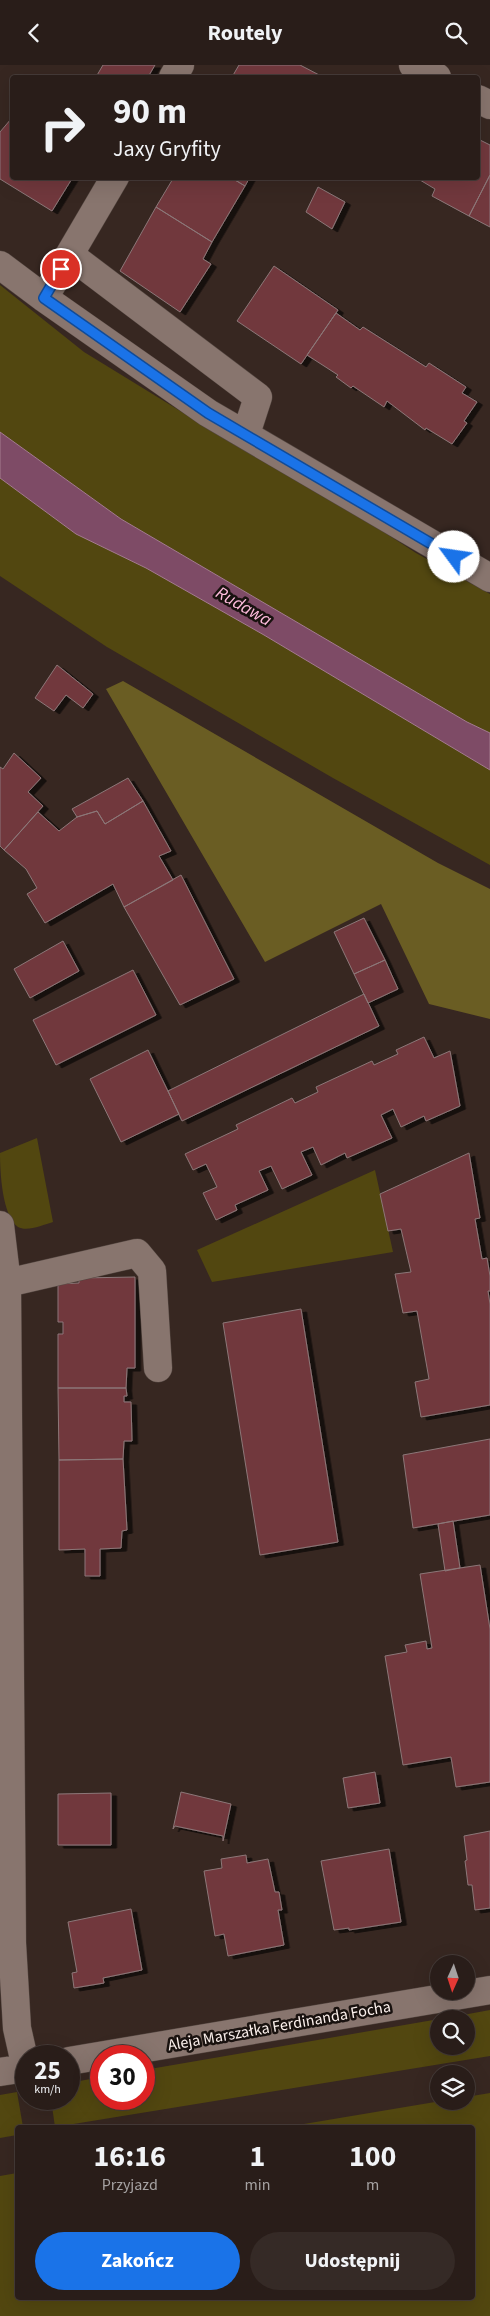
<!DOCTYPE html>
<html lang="pl">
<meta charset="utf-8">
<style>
:root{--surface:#291d19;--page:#352a26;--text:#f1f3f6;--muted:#a5a2a2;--line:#453b38;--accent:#1a73e8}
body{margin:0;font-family:"Source Sans 3",sans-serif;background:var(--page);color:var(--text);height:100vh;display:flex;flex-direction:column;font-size:19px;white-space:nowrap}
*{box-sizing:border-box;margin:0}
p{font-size:16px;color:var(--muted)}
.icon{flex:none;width:28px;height:28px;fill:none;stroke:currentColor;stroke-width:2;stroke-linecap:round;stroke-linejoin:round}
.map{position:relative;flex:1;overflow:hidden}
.details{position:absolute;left:15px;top:2060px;width:460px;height:175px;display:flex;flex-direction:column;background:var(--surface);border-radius:5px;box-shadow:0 5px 20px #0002,0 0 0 1px var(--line)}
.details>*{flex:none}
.guide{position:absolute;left:10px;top:10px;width:470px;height:105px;border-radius:5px;box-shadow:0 5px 20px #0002,0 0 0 1px var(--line);background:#291d19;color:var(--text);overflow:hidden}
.needle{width:32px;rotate:183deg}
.tools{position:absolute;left:430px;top:1890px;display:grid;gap:10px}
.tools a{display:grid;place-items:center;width:45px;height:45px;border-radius:50%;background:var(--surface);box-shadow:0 5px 20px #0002,0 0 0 1px var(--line);font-size:25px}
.speed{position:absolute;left:15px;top:1980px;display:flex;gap:10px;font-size:25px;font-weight:700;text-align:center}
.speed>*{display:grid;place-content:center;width:65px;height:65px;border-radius:50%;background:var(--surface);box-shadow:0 5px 20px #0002,0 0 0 1px var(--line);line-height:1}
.speed small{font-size:12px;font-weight:400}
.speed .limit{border:8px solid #d22;background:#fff;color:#111}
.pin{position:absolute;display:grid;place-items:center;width:42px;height:42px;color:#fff;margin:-21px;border:2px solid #fff;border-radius:50%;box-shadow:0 1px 5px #0007}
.me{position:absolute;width:55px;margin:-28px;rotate:301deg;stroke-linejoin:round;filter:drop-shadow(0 0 4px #0008)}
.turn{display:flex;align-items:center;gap:18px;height:105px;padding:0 20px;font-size:22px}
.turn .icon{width:65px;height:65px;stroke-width:2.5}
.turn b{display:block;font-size:35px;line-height:42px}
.eta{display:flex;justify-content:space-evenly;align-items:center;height:85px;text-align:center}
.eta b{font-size:30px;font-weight:700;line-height:35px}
.action{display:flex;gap:10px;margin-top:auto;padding:10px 20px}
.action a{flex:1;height:58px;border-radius:30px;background:var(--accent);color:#fff;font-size:20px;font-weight:700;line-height:58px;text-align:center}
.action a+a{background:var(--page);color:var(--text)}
header{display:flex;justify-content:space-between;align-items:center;height:65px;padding:0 20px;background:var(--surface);font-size:22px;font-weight:700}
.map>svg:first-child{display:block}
.green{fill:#524710}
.forest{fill:#6a5d23}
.water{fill:#7e4b66;stroke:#a47c8e}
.building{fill:#71393e;stroke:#8c7778;filter:url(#shadow)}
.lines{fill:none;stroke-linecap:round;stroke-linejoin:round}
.minor-casing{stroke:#534640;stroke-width:29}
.minor{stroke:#88756e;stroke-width:28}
.route-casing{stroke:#114b97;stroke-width:12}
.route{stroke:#1a73e8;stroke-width:9}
.labels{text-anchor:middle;stroke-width:5;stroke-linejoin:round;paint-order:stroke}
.street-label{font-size:16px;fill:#fbf0ec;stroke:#19120f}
.water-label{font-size:18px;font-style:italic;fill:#ffbcdd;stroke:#19120f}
</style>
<header><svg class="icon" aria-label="back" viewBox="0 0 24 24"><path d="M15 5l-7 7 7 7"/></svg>Routely<svg class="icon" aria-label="search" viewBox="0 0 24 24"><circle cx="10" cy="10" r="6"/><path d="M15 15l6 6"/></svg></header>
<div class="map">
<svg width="490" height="2251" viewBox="0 0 490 2251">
<defs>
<filter id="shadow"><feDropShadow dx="5.5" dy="3" stdDeviation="0" flood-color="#0009"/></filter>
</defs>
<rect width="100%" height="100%" fill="#372721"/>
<!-- green -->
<path class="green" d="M0,220L84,287L190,352L321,426L416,488L490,529V668L467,657L121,454L0,367Z
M0,413L76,469L146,503L264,570L490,705V800L333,713L107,582L0,511Z
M37,1073L53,1157C43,1160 27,1167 18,1162C2,1151 0,1106 0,1088Z
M375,1105L393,1187L212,1217L197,1185Z
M490,1945V1991L55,2062L51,2034H69V2018L101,2012V2034H144V2005L439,1954V1981H466V1954H441Z
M17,2027L23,2062H18L17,2070L0,2073V2030Z
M490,2028V2251H0V2111L17,2108L18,2232H472V2062H286L441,2036H466V2032Z"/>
<!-- forest -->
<path class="forest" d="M123,616L438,798L490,824V954L429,939L381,839L265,897L106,624Z"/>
<!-- water -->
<path class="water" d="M0,367L121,454L467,657L490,668V705L264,570L146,503L76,469L0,413Z"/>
<!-- building -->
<path class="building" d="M103,0H155L148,12H96Z
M239,0H300L323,12H232Z
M11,54L12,112H73L52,146L0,114V67Z
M478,74L490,80V110L469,151L432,131L435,124L415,112H478Z
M490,110V162L469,151Z
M174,112H230L245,121L212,177L156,142Z
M230,112H250L245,121Z
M318,122L345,137L332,164L306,147Z
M156,142L212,177L203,194L211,199L180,247L120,206Z
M274,201L338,245L301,299L237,256Z
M336,248L360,265L363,262L426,302L429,298L466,322L462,328L477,337L464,356L467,358L452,379L426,363L425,365L387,336L384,342L353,321L351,323L336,312L338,310L307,290Z
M57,600L93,629L83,643L66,630L54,646L35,633Z
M14,688L41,713L28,727L43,741L4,785L0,781V702L3,704Z
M128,713L143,736L105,759L97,746L77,752L72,744Z
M143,736L171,786L159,791L173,815L124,842L113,819L45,858L27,829L37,823L26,804L4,785L38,747L59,766L77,752L97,746L105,759Z
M181,810L234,914L180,940L124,842Z
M364,853L385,895L354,909L334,867Z
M63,876L79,906L30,933L14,904Z
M385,895L398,924L368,938L354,909Z
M133,905L156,950L56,1000L33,955Z
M364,929L379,961L182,1056L168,1026Z
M424,972L434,993L450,986L460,1041L426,1056L424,1051L401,1062L393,1044L381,1050L392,1073L347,1093L345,1088L321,1100L313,1082L301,1087L312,1110L282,1124L271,1101L259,1106L268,1125L235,1140L237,1145L216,1155L203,1128L217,1122L206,1099L193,1105L185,1089L238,1064L236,1060L292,1033L295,1038L318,1027L316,1022L372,996L374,1000L398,989L396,985Z
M148,985L179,1049L121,1077L90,1014Z
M469,1088L480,1153L475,1154L482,1194L487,1193L490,1211V1226H488L490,1239V1340L421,1352L415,1317L429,1314L417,1246L403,1248L395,1209L411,1207L401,1164L388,1166L380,1129Z
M135,1212V1303H127L126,1323H58V1269H63V1257H58V1219L79,1218V1213Z
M301,1244L338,1477L260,1490L223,1258Z
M58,1323H126L127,1331H124V1337H131L132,1376H124L123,1394L59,1395Z
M490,1374V1450L413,1463L403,1390Z
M123,1394L127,1465L122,1466L121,1483L100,1484V1511H85V1484L59,1485V1395Z
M453,1456L460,1503L445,1506L438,1459Z
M480,1500L490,1564V1717L456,1722L451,1692L403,1700L385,1591L407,1587L405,1580L426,1576L427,1584L432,1583L420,1509Z
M375,1707L380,1738L348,1743L343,1713Z
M181,1727L231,1739L223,1776V1771L175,1761L173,1764Z
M111,1728V1780H58V1729Z
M490,1766V1843L475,1845L472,1820H468L465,1796L467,1795L464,1771Z
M389,1784L401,1857L349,1865V1863L334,1865L321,1796Z
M246,1790L247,1798L268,1794L275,1827H279L282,1845H278L284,1880L228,1891L224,1869L215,1871L204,1806L222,1803L221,1794Z
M131,1844L142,1905L103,1913L104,1918L74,1923L72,1908L77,1907L68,1857Z"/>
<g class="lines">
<!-- minor casing -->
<g class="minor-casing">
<path id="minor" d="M413,0L437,12
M173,12L180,0
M478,34L490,40
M70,190L258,332L246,369
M0,200L44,233L208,348L490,513
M44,233L115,112
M0,1160L7,1218L12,1878L17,1963L26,2003
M7,1218L137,1188L152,1206L158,1303
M69,1996L490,1925
M0,2007L26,2003"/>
</g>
<!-- minor -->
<use href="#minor" class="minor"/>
</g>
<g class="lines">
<!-- route casing -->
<g class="route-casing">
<path id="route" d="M61,204L44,233L208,348L454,492"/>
</g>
<!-- route -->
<use href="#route" class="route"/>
</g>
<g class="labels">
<!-- street labels -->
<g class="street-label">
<text transform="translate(279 1960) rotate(-10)" y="6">Aleja Marszałka Ferdinanda Focha</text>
</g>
<!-- water labels -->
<g class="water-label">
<text transform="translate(244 541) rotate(30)" y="6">Rudawa</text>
</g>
</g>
</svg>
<div class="tools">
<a><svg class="needle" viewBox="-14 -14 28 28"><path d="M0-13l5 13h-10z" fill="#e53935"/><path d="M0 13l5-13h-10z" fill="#a5a2a2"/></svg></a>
<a><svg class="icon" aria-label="search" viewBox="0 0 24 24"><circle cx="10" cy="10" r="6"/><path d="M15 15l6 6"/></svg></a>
<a><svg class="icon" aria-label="layers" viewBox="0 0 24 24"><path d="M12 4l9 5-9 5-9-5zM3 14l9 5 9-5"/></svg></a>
</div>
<div class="speed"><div>25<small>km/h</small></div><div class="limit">30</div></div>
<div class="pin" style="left:61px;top:204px;background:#d93025"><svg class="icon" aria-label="arrive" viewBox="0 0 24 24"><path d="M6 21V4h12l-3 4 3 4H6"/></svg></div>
<svg class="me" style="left:454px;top:492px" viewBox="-20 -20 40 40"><circle r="19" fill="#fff"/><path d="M0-13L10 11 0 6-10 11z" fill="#1a73e8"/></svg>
<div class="guide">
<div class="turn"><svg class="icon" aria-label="right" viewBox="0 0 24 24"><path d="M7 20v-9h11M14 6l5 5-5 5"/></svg><div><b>90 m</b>Jaxy Gryfity</div></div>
</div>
<section class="details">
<div class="eta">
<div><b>16:16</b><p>Przyjazd</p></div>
<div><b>1</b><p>min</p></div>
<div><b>100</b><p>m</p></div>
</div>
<div class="action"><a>Zakończ</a><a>Udostępnij</a></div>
</section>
</div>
